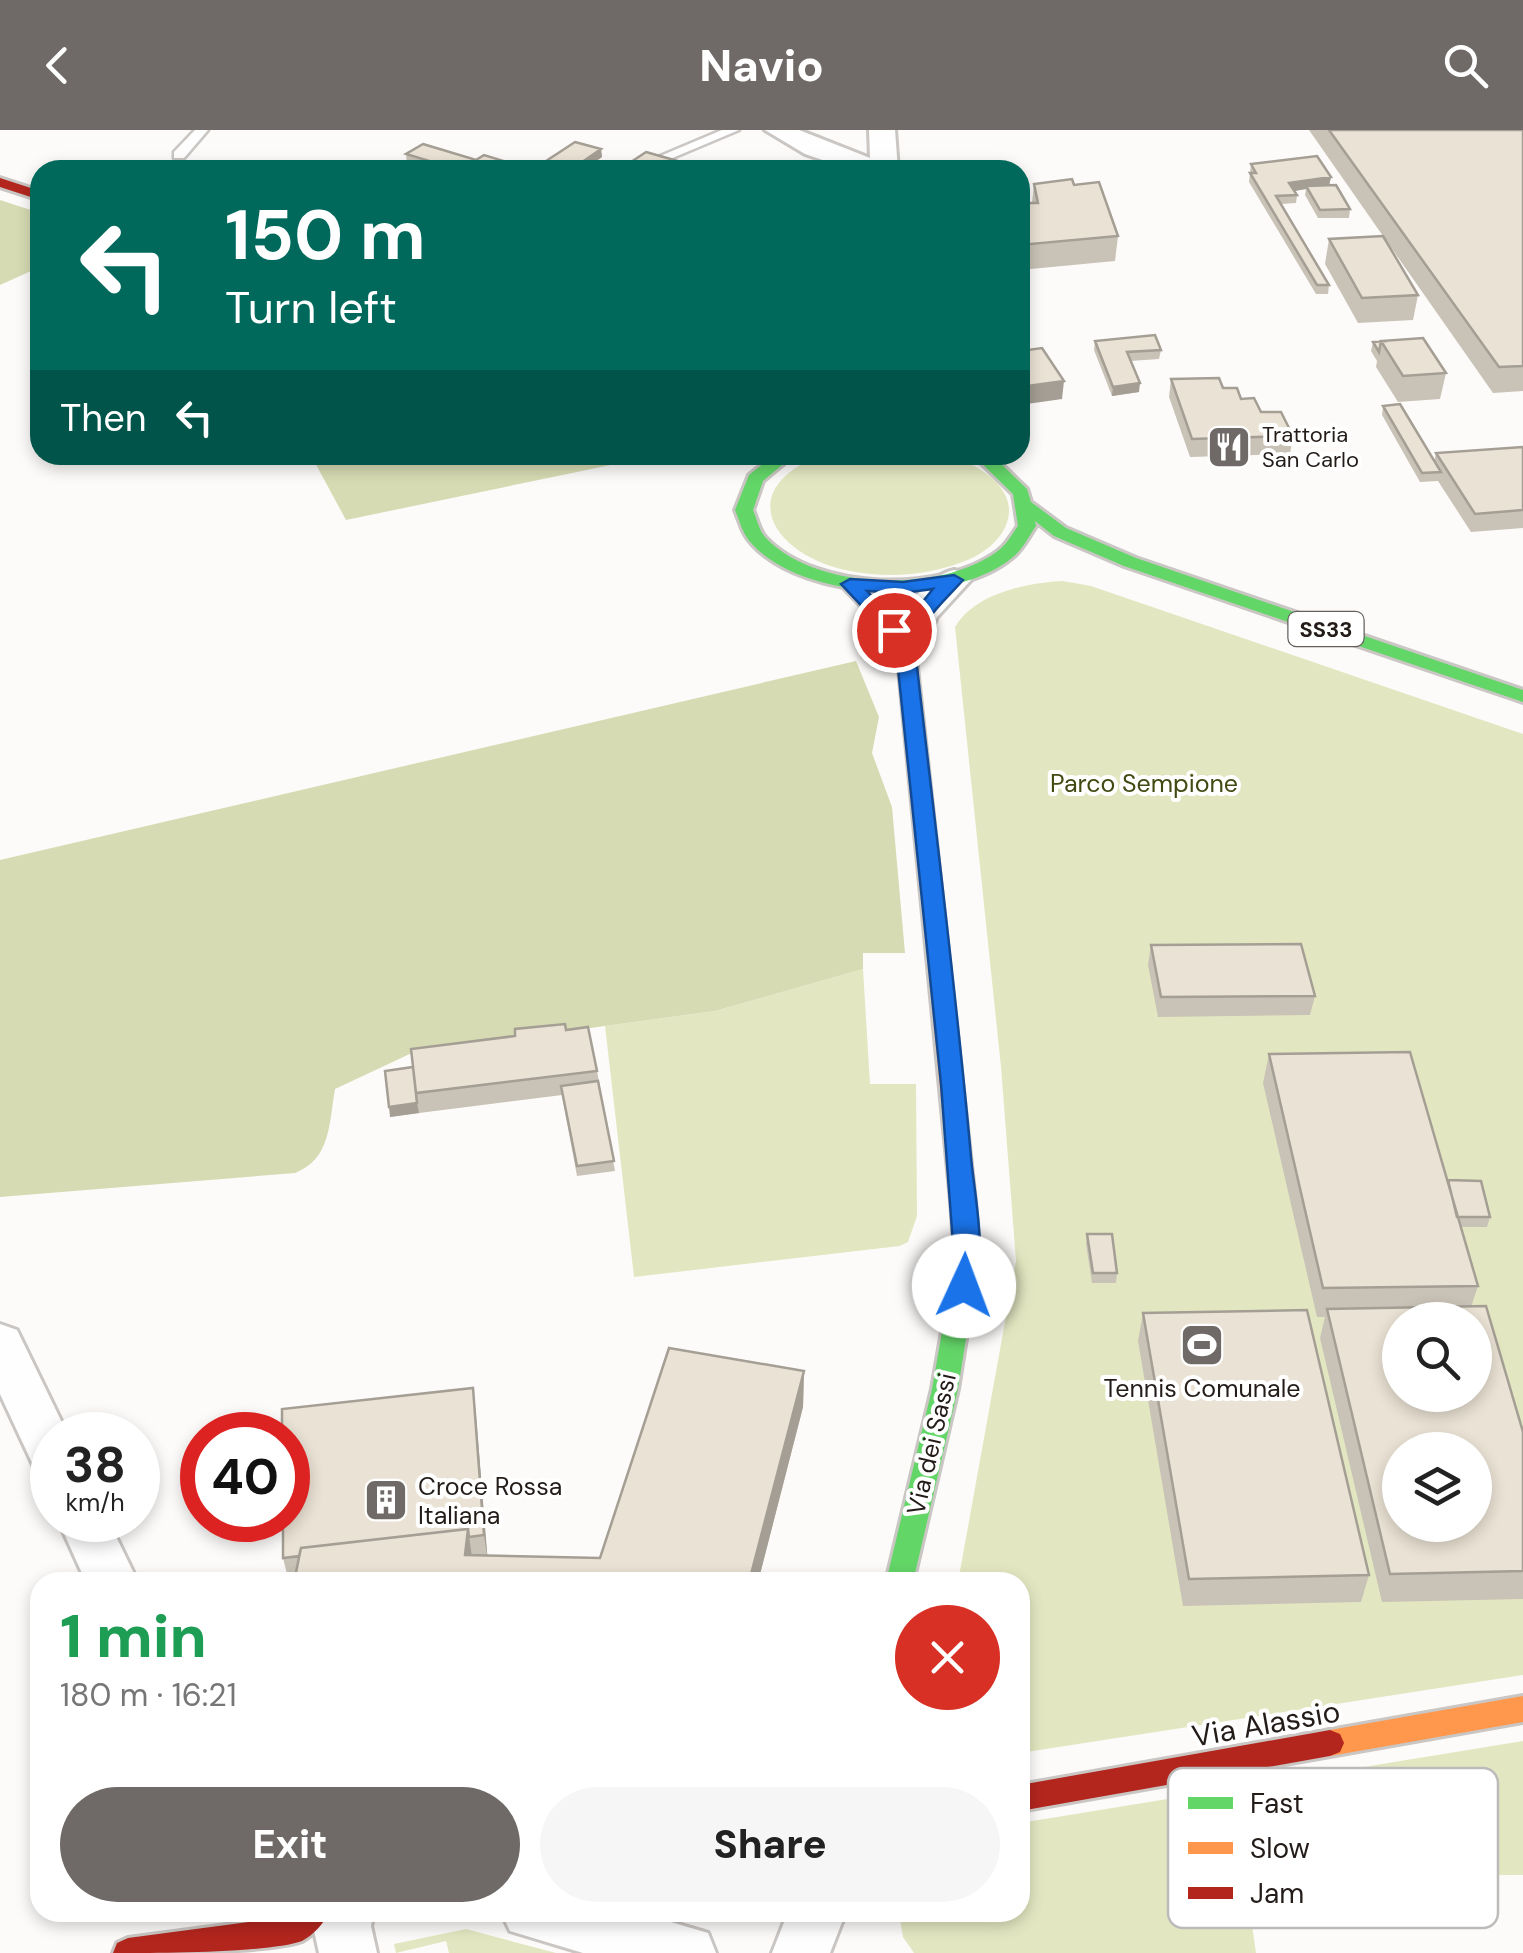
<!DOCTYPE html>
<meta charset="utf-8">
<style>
:root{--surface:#fff;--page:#f6f6f6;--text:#222;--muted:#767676;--accent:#6f6a67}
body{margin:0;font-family:"DM Sans",sans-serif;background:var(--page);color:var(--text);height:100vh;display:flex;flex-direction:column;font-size:38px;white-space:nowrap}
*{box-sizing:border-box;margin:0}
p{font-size:32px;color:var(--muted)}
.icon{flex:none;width:55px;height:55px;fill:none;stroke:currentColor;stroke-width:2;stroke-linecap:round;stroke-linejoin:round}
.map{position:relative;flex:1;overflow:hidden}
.panel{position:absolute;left:30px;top:1442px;width:1000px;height:350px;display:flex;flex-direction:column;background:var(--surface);border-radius:30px;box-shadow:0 5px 15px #0003}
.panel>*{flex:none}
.banner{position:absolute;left:30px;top:30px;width:1000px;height:305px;border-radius:30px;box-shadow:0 5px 15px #0003;background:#00695c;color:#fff;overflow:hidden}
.controls{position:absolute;left:1382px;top:1172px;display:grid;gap:20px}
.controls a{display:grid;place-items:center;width:110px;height:110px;border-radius:50%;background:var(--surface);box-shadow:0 5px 15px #0003;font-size:50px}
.speed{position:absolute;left:30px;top:1282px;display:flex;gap:20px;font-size:50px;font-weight:700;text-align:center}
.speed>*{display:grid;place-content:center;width:130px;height:130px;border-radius:50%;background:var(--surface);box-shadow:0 5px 15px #0003;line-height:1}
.speed small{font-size:25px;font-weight:400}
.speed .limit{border:15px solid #d22;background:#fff;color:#111}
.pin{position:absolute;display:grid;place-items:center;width:85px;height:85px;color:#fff;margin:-42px;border:5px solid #fff;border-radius:50%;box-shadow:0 2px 10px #0007}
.me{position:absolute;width:110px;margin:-55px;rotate:2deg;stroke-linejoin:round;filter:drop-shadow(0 0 8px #0008)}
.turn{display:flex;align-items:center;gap:35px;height:210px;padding:0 30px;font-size:45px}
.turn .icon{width:130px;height:130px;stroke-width:2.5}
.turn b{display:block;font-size:70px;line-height:85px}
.then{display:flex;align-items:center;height:95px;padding:0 30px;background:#0003;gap:20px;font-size:38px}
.round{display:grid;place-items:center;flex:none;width:105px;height:105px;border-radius:52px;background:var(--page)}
.head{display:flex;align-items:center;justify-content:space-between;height:170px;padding:0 30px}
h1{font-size:60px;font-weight:800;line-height:75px;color:#1e9e55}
.primary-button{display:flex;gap:20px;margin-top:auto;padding:20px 30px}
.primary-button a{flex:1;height:115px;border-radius:60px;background:var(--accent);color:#fff;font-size:40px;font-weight:800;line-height:115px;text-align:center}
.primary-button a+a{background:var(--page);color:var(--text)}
header{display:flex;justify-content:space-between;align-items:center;height:130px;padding:0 30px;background:var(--accent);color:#fff;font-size:45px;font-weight:800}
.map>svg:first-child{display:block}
.green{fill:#e3e7c1;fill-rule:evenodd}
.forest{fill:#d7dbb3}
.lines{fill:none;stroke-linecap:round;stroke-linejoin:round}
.lane-casing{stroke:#cac6c3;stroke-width:5}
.street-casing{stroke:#cac6c3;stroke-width:6}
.fast-casing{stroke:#cac6c3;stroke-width:6}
.slow-casing{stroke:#cac6c3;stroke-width:6}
.jam-casing{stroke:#cac6c3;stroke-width:6}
.lane{fill:#fffefe;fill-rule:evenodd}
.street{fill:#fffefe;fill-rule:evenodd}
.fast{fill:#63d668;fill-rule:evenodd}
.slow{fill:#ff974d;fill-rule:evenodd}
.jam{fill:#b3261e;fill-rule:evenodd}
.wall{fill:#c9c2b6}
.shaded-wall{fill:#a49e94}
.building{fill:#eae2d4;stroke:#a49e94;stroke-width:2.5;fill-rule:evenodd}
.route{fill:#1a73e8;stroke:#114b97;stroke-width:2.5;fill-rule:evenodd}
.labels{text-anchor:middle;stroke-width:8;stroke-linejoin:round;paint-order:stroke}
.far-poi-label{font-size:22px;fill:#231c19;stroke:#fff;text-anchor:start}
.shield{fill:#fff;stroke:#65605e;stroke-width:2.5}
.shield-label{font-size:22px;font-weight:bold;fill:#231c19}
.park-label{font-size:25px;fill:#434912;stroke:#fff}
.poi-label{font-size:25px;fill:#231c19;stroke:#fff}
.street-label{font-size:25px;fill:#231c19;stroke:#fff}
.near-street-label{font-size:30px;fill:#231c19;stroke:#fff}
.key{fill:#fff;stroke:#bdbbba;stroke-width:2.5}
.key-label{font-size:28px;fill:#231c19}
</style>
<header><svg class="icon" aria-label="back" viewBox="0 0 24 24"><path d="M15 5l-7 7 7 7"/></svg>Navio<svg class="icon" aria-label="search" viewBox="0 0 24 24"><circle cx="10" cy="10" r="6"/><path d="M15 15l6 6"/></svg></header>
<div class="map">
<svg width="1523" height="1823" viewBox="0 0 1523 1823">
<rect width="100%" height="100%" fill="#fdfbf9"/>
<!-- green -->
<path class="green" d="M821,325H949C971,332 1007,350 1009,378C1010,402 990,420 970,429C932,445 891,449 850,441C775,427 730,361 821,325Z
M1063,451L1091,456L1523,604V1545L1020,1623V1452H958L1016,1131L1001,937L955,497C975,463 1026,453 1063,451ZM1400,1190H1475V1265H1400ZM1400,1320H1475V1395H1400Z
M863,839L870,954H916L917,1086L908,1112L900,1116L634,1147L605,896L715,881Z
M1523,1611V1745L1245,1746L1256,1823H914L903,1807L899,1783L1020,1782V1693Z
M466,1799L556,1823H449L446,1811L396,1823L394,1814Z"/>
<!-- forest -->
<path class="forest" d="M0,70L40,83V137L0,155Z
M317,325H659L346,390L313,329Z
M856,531L879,587L872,623L892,677L905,823H863V839L715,881L414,922L335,959C329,993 331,1029 295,1043L0,1067V730Z"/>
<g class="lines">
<!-- lane casing -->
<g class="lane-casing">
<path id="lane" d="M195,0H208L184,28H174V22Z
M722,0H739L644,40H627Z"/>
</g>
<!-- street casing -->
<g class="street-casing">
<path id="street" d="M765,0H799L870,28L869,0H895L898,40H852L805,24Z
M954,440L966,443L971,450L937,487L919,527L906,530L893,527L888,519C897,488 921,448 954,440Z
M0,1194L17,1200L68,1305H52V1343L34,1337L0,1264Z
M58,1390H108L138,1452H86Z
M316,1782H374L371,1796L377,1823H319L313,1796Z
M501,1782H637L708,1803L716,1823H583L510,1801Z
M788,1782H846L830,1823H772Z"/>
</g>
<!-- fast casing -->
<g class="fast-casing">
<path id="fast" d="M774,325H794L763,351L753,380C757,389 759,401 766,408C816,461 943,464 999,420C1007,414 1012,404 1018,396L1013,364L973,325H992L1027,359L1031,372L1066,398L1136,428L1523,560V572L1124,436L1054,406L1035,391L1036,396C1029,406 1023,419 1013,427C954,477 805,472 752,414C743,405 740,392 735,380L749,345Z
M963,1062L971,1065L975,1071L979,1127L958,1259L913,1452H886L932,1259L955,1127L951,1071L955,1065Z"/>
</g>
<!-- slow casing -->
<g class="slow-casing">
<path id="slow" d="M850,449L856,451L902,496L915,519L975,1071L971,1077H955L951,1071L897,519L887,503L841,455Z
M1523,1566V1592L1330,1626L1320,1622L1316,1613L1320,1604L1330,1600Z"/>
</g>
<!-- jam casing -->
<g class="jam-casing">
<path id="jam" d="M0,48L40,61V70L0,57Z
M1330,1600L1340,1604L1344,1613L1340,1622L1330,1626L1020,1681V1655Z
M291,1782H329C324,1794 313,1805 302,1811C269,1823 154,1823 113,1823L117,1813L128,1808L286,1787Z"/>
</g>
<!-- lane -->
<use href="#lane" class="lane"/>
<!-- street -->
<use href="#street" class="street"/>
<!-- fast -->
<use href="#fast" class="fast"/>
<!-- slow -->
<use href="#slow" class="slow"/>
<!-- jam -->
<use href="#jam" class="jam"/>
</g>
<!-- wall -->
<path class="wall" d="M1309,0H1523V261L1493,263L1383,106L1418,165L1413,190L1358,193L1325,134L1329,109L1383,106Z
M601,19L602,27L583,40H546V31Z
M406,24L476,30L520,36V40H406L414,35L407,33Z
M1251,34L1331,47L1329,55L1350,79L1349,88H1318L1305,65L1306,59L1295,61L1297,65L1296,73L1281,74L1329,155L1328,164H1316L1249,52Z
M1034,54L1074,55L1118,106L1115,131L1020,140V73H1032Z
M1423,208L1446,243L1440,269L1398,272L1376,237L1377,231L1371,221L1373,212Z
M1095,211L1161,220L1159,229L1130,231L1139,262L1112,266L1094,220Z
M1171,249L1223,258L1241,269L1293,306L1290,324L1190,327L1169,267Z
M1383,276L1434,332L1436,323L1523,317V398L1471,402L1438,351L1420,352L1382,285Z
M1151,815L1315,866L1310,885L1158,887L1148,835Z
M566,900L597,941L615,1041L577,1046L562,965L419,983L418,975L419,983L390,987L413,937L515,906Z
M1269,924L1447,1051L1490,1087L1487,1097H1461L1478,1156L1471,1177L1523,1302V1469L1382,1472L1320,1208L1325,1187H1317L1263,953Z
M1087,1104L1117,1143L1116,1153H1092L1086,1114Z
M1143,1183L1369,1445L1361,1472L1183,1476L1138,1211Z
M804,1241L803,1277L758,1452H289L283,1428L473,1258L487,1425L600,1428Z"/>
<!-- shaded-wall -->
<path class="shaded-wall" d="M601,19L602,27L583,40H572Z
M1331,47L1329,56H1306V59L1288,62L1289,53Z
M1064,251L1062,269L1020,275V257Z
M1140,253L1139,262L1112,266L1113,257Z
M417,973L419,983L390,987L389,977Z
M804,1241L803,1277L758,1452H749Z
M473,1258L476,1286L488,1433L484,1405Z
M468,1399L473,1434L465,1425Z"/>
<!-- building -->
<path class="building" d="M1329,0H1523V236L1499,237Z
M575,12L601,19L572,39L546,31Z
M423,14L476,30L484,25L520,36L514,40H467L455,36L452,38L406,24Z
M646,22L709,40H619Z
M1317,26L1331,47L1289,53L1297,65L1276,66L1329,155H1317L1250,43H1256L1251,34Z
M415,34L433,40H406Z
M1072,49L1074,55L1099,52L1118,106L1020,115V73H1038L1034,54Z
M1336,55L1350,79L1320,80L1306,56Z
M1383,106L1418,165L1362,168L1329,109Z
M1155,205L1161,220L1127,222L1140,253L1113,257L1095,211Z
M1423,208L1446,243L1403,246L1381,211Z
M1381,211L1379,222L1373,212L1387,211Z
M1042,218L1064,251L1020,257V221Z
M1219,248L1223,258H1237L1241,269L1254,268L1261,282H1281L1293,306L1192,309L1171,249Z
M1400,274L1441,342L1422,343L1383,276Z
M1523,317V380L1475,384L1436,323Z
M1301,814L1315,866L1161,867L1151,815Z
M565,894L566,900L588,897L597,941L416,963L411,919L515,906V899Z
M1410,922L1478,1156L1323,1158L1269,924Z
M413,937L417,973L389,977L385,941Z
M598,951L614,1031L577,1036L561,956Z
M1448,1050L1481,1051L1490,1087H1457Z
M1087,1104H1112L1117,1143H1093Z
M1486,1176L1523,1302V1441L1390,1444L1327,1179ZM1400,1190H1475V1265H1400ZM1400,1320H1475V1395H1400Z
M1307,1180L1369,1445L1189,1449L1143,1183Z
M669,1218L804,1241L749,1452H294L301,1418L468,1399L465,1425L600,1428Z
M473,1258L484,1405L469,1407L468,1399L301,1418L299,1426L283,1428V1390H288V1305H282V1279Z"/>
<!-- route -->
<path class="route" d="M954,445L963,450C942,474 923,487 915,519C934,688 956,858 971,1027C974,1062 989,1133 972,1163H955L951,1156L954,1127L941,954L896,519L900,504H888L841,454L850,449L903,452ZM933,459L902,497L867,461L903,463Z"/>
<!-- icons -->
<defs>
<g id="restaurant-square" transform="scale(2.25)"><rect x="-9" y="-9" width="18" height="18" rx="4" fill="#6f6a67" stroke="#fff"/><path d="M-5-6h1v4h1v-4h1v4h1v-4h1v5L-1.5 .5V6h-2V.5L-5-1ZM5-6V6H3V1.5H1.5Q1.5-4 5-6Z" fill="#fff"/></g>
<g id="stadium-square" transform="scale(2.25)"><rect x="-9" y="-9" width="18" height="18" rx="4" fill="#6f6a67" stroke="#fff"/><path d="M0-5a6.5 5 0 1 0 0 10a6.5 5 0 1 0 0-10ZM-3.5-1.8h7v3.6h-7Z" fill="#fff"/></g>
<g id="building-square" transform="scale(2.25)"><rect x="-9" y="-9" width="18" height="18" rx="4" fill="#6f6a67" stroke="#fff"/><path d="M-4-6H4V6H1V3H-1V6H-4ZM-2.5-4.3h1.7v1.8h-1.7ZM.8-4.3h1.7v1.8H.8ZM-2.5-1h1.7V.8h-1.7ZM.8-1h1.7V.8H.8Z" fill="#fff"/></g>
</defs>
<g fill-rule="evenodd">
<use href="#restaurant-square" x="1229" y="317"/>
<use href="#stadium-square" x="1202" y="1215"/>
<use href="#building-square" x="386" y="1370"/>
</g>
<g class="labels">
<!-- far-poi labels -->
<g class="far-poi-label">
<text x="1262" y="312">Trattoria<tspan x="1262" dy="25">San Carlo</tspan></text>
</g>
<!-- shield labels -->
<rect class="shield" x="1288.5" y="482" width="75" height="34" rx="8"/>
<g class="shield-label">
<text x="1326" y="507">SS33</text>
</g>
<!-- park labels -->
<g class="park-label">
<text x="1144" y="662">Parco Sempione</text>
</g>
<!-- poi labels -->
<g class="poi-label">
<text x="1202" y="1267">Tennis Comunale</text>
<text x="418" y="1365" text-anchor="start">Croce Rossa<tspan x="418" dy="29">Italiana</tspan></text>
</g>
<!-- street labels -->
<g class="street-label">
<text transform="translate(931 1314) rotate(-77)" y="9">Via dei Sassi</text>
</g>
<!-- near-street labels -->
<g class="near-street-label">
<text transform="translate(1266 1594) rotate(-10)" y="10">Via Alassio</text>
</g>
</g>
<!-- legend -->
<rect x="1168" y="1638" width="330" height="160" rx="15" class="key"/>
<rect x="1188" y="1667" width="45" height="12" fill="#63d668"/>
<rect x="1188" y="1712" width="45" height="12" fill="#ff974d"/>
<rect x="1188" y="1757" width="45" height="12" fill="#b3261e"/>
<g class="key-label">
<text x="1250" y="1683">Fast</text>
<text x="1250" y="1728">Slow</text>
<text x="1250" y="1773">Jam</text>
</g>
</svg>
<div class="controls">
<a><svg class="icon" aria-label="search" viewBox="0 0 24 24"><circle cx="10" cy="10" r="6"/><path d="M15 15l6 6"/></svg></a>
<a><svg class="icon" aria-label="layers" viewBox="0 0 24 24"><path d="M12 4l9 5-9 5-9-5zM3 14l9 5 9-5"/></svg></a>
</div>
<div class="speed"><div>38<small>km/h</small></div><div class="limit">40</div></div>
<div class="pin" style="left:894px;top:500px;background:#d93025"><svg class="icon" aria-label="arrive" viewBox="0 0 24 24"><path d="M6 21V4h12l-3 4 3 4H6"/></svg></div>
<svg class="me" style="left:964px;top:1156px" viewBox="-20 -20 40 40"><circle r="19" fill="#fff"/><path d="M0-13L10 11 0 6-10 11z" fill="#1a73e8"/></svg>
<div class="banner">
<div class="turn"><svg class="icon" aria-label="left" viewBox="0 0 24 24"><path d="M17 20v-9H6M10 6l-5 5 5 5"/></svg><div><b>150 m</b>Turn left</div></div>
<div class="then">Then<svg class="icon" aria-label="left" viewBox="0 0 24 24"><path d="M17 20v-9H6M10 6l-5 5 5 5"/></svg></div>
</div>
<section class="panel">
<div class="head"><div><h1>1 min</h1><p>180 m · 16:21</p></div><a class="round" style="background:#d93025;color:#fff"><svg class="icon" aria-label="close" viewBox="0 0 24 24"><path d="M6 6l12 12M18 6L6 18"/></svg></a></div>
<div class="primary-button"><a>Exit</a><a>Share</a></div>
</section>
</div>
